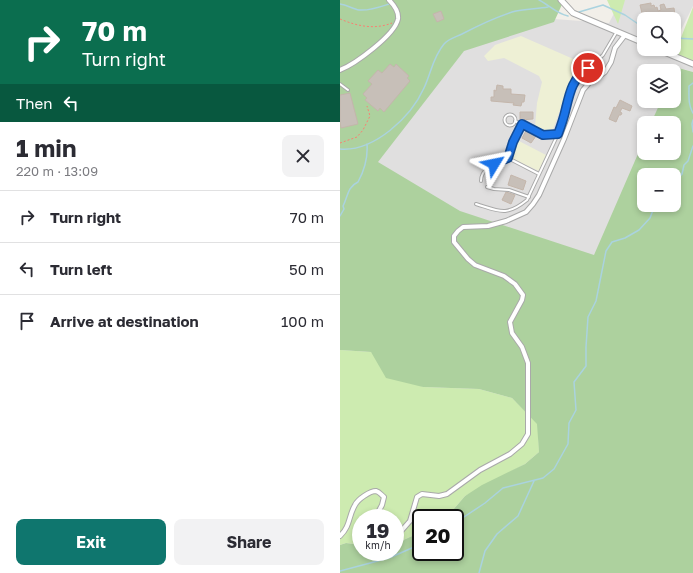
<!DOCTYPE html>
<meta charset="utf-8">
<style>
:root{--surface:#fff;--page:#f2f2f3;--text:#2b2b33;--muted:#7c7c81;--line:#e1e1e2;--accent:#0f766e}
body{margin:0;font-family:"Golos Text",sans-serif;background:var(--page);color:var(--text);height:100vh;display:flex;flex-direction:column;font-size:15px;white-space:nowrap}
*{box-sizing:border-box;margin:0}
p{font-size:13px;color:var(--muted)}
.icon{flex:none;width:22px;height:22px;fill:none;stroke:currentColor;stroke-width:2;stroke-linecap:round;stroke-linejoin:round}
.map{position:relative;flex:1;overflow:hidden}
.sheet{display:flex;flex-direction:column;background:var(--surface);width:340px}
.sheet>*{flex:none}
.hud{background:#0b6e4f;color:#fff;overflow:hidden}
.tools{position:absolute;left:297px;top:12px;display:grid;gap:8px}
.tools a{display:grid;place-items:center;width:44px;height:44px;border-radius:8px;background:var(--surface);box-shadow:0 2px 6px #0003;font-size:20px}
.speed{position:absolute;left:12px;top:509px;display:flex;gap:8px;font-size:20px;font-weight:700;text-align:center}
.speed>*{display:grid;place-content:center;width:52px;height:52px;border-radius:50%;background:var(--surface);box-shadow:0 2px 6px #0003;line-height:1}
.speed small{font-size:10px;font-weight:400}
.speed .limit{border:2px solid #111;border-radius:6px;background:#fff;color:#111}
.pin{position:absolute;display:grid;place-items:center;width:34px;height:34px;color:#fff;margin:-17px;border:2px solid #fff;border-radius:50%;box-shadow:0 1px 4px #0007}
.me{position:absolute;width:44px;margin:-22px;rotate:55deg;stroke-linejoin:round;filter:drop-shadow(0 0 3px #0008)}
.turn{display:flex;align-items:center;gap:14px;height:84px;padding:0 16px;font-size:18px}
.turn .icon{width:52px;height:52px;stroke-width:2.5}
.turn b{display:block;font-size:28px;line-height:34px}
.then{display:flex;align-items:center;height:38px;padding:0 16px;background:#0003;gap:8px;font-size:15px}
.round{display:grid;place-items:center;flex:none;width:42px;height:42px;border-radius:8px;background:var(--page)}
.headline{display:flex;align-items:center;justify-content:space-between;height:68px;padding:0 16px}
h1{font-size:24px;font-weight:700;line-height:30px}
.action{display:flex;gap:8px;margin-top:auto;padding:8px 16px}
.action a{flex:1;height:46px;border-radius:8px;background:var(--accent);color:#fff;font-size:16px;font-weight:700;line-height:46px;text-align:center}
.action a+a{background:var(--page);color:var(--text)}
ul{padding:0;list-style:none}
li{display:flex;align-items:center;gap:12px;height:52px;padding:0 16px;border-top:1px solid var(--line)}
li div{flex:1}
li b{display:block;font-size:15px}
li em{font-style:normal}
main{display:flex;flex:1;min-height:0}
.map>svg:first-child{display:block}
.residential{fill:#e0dfdf}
.farmland{fill:#eef0d5}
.grass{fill:#cdebb0}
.forest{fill:#add19e;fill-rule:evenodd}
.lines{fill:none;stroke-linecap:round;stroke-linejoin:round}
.stream{stroke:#aad3df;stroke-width:1.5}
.building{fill:#c7bfb8;stroke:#c4b6ab}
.service-casing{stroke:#a9a9a9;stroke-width:4}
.minor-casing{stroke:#a9a9a9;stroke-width:6}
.tertiary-casing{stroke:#a9a9a9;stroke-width:7}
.path{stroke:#fa8072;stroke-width:1;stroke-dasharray:2 2;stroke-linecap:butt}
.service{stroke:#fff;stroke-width:2}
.minor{stroke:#fff;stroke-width:4}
.tertiary{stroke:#fff;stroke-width:5}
.route-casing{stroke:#114b97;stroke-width:10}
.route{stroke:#1a73e8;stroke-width:7}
</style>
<main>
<section class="sheet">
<div class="hud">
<div class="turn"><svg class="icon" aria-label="right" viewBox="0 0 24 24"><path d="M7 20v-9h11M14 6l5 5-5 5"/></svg><div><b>70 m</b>Turn right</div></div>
<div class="then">Then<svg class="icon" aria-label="left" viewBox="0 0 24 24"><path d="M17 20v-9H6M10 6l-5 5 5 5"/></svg></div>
</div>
<div class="headline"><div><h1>1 min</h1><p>220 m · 13:09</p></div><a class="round"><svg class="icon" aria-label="close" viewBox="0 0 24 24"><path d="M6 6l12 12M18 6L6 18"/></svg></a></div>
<ul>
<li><svg class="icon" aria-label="right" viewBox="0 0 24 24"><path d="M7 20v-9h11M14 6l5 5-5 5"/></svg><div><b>Turn right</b></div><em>70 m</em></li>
<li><svg class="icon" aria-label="left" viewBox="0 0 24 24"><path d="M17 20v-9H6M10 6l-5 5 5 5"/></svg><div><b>Turn left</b></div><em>50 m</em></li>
<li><svg class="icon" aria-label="arrive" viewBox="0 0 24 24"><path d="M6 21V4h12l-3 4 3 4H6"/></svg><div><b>Arrive at destination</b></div><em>100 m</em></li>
</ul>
<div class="action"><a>Exit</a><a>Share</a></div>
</section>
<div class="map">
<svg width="353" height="573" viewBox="0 0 353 573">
<rect width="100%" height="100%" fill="#f2efe9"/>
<!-- residential -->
<path class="residential" d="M281,0H353V6L334,44V19H304V49H334V47L353,55V72L336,67L334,71H304V101H321L312,123H304V142L256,258L120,214L33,163L125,49L214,19L269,23Z"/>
<!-- farmland -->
<path class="farmland" d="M181,36L247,65L228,88L212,132L195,127L197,103L202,82L199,76L164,58L148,61L144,56L155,45Z
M179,141L206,155L199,171L171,158Z"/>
<!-- grass -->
<path class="grass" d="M267,0H285L278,24Z
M353,7V61L335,53Z
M0,350L31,352L83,387L139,389L172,398L198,424L199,452L185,464L125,496L106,518H81V532L59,542L55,543V518H21V545L6,543L0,545Z"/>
<!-- forest -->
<path class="forest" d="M0,0H224L214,22L124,51L38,162L120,211L254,255L304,140V153H334V123H311L321,101H334V71L335,67L353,72V573H0V545L6,543L21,545V552H55V543L59,542L81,532V552H115V518H106L125,496L142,485L185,464L199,452L197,424L172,398L139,389L83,387L46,378L31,352L0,350ZM304,175H334V205H304Z"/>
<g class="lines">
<!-- stream -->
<path class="stream" d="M199,0C209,5 217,14 228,16
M0,4C7,5 13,9 19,10C29,11 40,7 49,4
M239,12L263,5L285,15L304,28
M334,38L353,39
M353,83L349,86C349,96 348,105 353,113
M353,120L352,124L353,132
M0,149C34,152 71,117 84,88C91,73 93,57 104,44C108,39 116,37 122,34C139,25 154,18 172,12C184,9 196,9 208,7
M334,183L342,174L344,165L348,161L353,146
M0,216L4,209L3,206C8,197 7,187 18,182C24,171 28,158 27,144
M115,523L145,503L163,488L203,478L214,469L228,444L229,423L236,410L234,382L246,366V347L248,317L256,301L266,251L272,242L285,238L299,230L310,218L315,205
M0,571L49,558L81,544
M139,573L145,551L157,534L178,516L194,481"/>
</g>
<!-- building -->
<path class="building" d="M311,3V6L314,5L315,8L317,7L318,11L321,10L320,5L324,4L326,9L334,8L335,15L325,16L326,19H313L312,14L307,15V12L302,13L300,5Z
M101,11L104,19L97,22L93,14Z
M50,64L54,67L56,64L69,76L67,78L70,81L44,112L40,108L38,111L25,100L27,98L23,94L32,84L28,81L38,70L42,73Z
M157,85L163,86V89H171V94L185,95L184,102H182L181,106L173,105L174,103L151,101V97H154V90L156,91Z
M10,93L18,124L1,128L0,122V95Z
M280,100L292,106L290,111L282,108L280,112L282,113L281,115H279L276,122L269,119L274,107L276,108Z
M180,112H193V119L180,120Z
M186,131L196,136L191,143L182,138Z
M171,175L186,181L183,190L168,185Z
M166,192L175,195L171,204L162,200Z"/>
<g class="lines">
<!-- service casing -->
<g class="service-casing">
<path id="service" d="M0,84L8,90
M164.5 120a5.5 5.5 0 1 1 11 0a5.5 5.5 0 1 1-11 0Z
M175,121L203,135L218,134L226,109L230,91L235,81L263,55L276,33
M168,158L199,174
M141,181C141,167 157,163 168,158L173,142L182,124
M147,187L154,189L169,190L189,197
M136,204C159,211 166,217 187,200L218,134"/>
</g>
<!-- minor casing -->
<g class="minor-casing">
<path id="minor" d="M0,70C15,64 55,35 58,19C59,11 54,5 49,0
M0,536C11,525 8,517 15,505C18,499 30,491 36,491C40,492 41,495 44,497L42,505L35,518
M55,538L70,521L77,497L82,494L99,496L107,494L140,470L170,454L182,444L188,434V363L182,347L172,333L170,322L182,300L183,295L175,284L164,276L135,265L128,259L114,242V236L118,231L123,227L148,226L166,221L186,212L193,204L199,195L224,139L243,90L249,83L265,72L271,62L275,48L285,35"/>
</g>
<!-- tertiary casing -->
<g class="tertiary-casing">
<path id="tertiary" d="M221,0L233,13L304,43
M317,49L353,64"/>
</g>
<!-- path -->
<path class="path" d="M0,19C17,26 34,30 52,23
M0,143L17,137L23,130L30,116L27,106"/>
<!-- service -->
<use href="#service" class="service"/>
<!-- minor -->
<use href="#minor" class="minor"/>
<!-- tertiary -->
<use href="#tertiary" class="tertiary"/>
</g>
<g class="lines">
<!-- route casing -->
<g class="route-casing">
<path id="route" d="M154,164L168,158L173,142L182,124L203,135L218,134C221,126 224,117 226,108C230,91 233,78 248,68"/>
</g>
<!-- route -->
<use href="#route" class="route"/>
</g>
</svg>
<div class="tools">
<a><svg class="icon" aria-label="search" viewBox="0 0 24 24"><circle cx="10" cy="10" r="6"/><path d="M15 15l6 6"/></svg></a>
<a><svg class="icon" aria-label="layers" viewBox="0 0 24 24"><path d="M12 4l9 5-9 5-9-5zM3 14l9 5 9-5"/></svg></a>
<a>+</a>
<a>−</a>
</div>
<div class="speed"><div>19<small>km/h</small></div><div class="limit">20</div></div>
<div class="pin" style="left:248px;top:68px;background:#d93025"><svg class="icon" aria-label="arrive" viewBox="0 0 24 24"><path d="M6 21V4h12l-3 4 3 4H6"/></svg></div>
<svg class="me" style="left:154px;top:164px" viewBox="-20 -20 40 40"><path d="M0-17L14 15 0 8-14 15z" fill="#1a73e8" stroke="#fff" stroke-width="4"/></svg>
</div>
</main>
